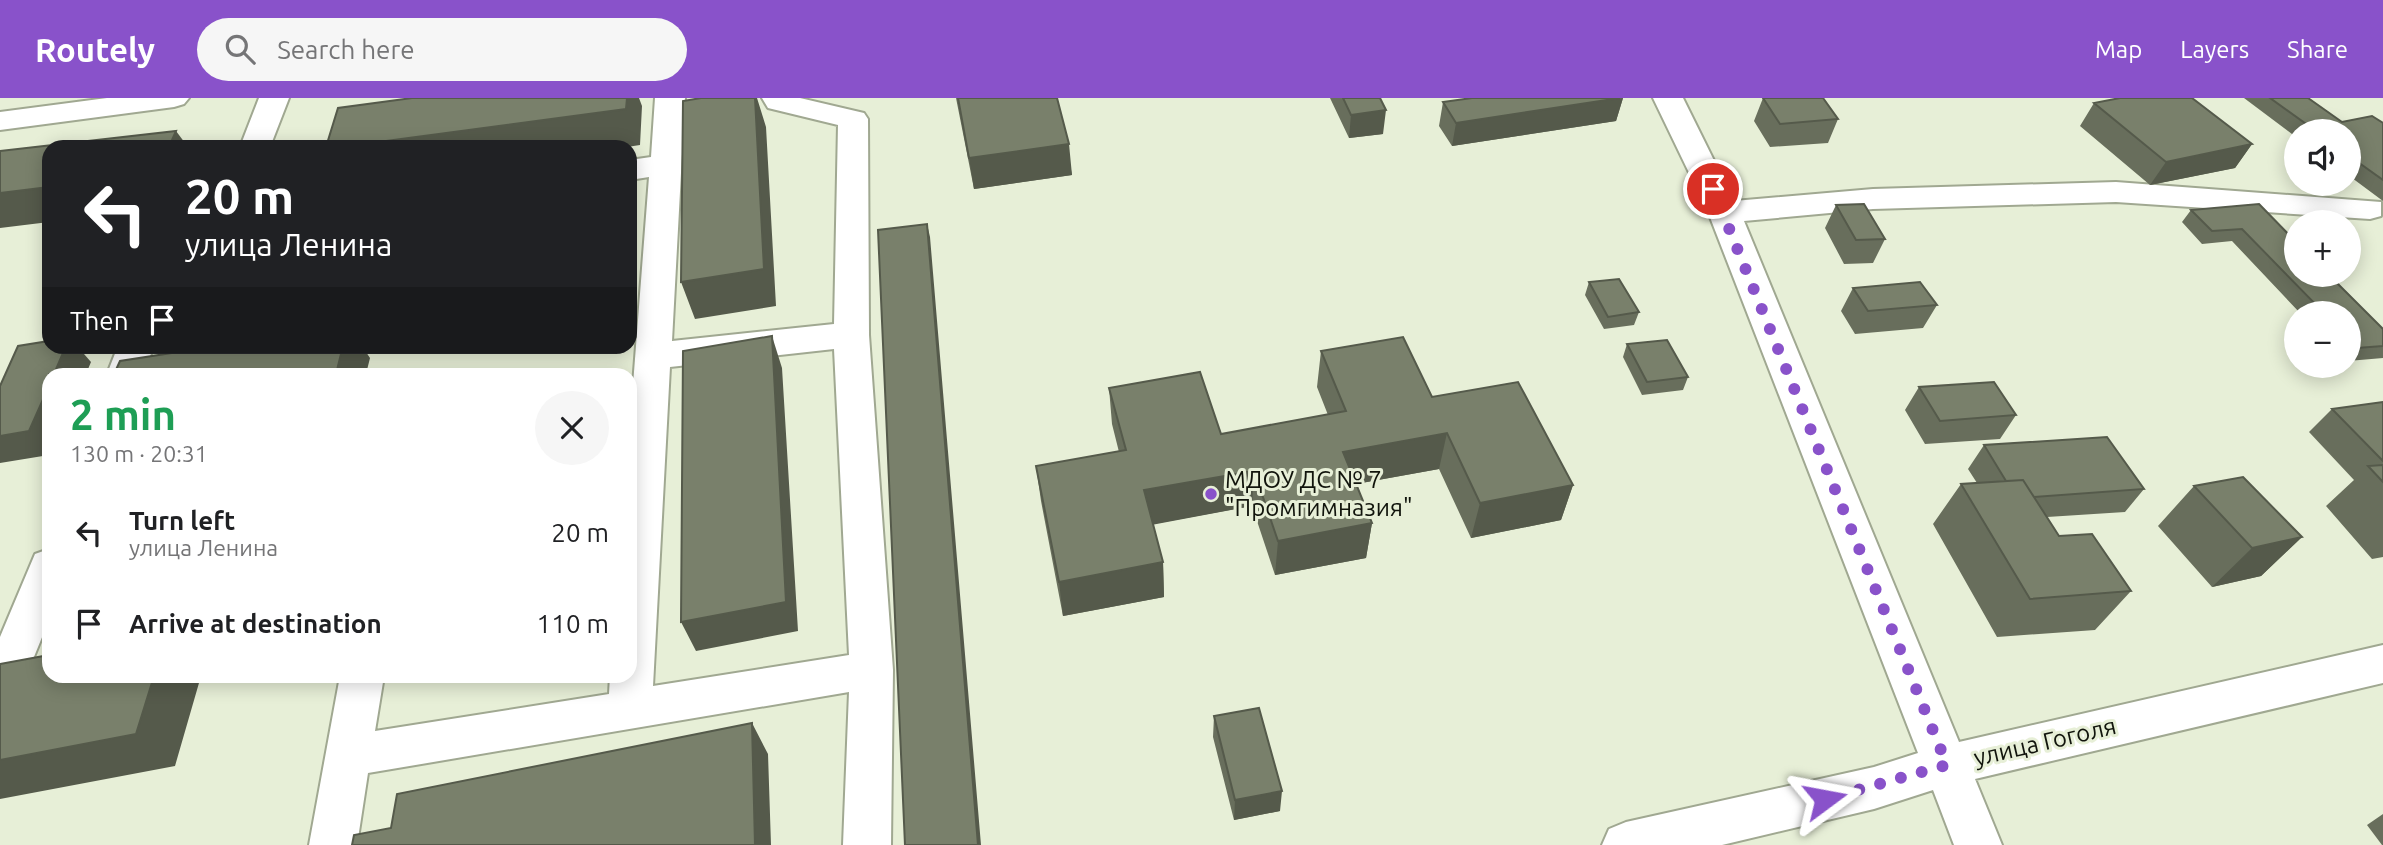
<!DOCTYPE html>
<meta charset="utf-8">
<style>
:root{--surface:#fff;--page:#f6f6f6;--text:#202124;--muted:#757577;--accent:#8952ca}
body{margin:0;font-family:Ubuntu,sans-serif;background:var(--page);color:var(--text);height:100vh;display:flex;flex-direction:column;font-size:26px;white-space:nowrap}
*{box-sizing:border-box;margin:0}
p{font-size:23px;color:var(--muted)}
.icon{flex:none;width:38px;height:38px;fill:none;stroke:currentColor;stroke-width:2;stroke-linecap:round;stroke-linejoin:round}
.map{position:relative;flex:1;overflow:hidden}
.side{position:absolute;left:42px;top:270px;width:595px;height:315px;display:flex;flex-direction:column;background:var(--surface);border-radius:21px;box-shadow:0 4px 18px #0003}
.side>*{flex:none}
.banner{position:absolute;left:42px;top:42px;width:595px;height:214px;border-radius:21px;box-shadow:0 4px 18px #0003;background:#202124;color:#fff;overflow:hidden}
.controls{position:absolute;left:2284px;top:21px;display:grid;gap:14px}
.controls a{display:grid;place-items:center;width:77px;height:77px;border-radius:50%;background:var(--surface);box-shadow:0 4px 18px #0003;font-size:35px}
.pin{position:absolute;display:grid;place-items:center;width:60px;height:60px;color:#fff;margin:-30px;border:4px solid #fff;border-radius:50%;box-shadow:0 2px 7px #0007}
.me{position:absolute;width:77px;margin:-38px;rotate:77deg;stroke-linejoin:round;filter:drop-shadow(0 0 5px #0008)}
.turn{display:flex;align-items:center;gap:24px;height:147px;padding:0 28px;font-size:32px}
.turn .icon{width:91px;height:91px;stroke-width:2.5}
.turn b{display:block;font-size:49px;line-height:60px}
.then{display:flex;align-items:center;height:66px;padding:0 28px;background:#0003;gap:14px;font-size:26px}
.round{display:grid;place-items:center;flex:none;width:74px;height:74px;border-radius:37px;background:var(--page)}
.summary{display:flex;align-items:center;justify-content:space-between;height:119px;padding:0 28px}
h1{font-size:42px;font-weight:700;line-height:52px;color:#1e9e55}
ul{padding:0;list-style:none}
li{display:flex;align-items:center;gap:21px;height:91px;padding:0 28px}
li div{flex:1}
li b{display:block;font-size:26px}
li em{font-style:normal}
header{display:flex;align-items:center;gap:42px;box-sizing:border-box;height:98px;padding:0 35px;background:var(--accent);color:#fff}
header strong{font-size:33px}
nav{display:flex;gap:38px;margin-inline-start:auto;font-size:24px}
.search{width:490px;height:63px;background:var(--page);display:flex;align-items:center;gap:18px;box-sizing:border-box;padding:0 24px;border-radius:38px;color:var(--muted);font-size:26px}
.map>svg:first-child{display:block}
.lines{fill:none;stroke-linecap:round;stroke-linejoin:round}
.minor-casing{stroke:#a0a891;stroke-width:4}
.minor{fill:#fff;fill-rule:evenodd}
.wall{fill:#686e5c}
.shaded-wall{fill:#555a4b}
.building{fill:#79806b;stroke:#555a4b;stroke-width:2}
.route{stroke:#8952ca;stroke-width:12;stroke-dasharray:0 21.6}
.poi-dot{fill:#8952ca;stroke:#e7efd7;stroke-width:2.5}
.labels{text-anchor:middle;stroke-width:6;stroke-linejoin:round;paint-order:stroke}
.poi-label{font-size:24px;fill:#11140c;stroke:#e7efd7;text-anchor:start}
.street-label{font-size:24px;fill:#11140c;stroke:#e7efd7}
</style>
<header>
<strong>Routely</strong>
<div class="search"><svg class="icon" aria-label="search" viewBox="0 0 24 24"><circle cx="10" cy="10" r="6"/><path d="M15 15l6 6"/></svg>Search here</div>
<nav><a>Map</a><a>Layers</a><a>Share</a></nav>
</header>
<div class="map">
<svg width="2383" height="747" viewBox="0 0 2383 747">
<rect width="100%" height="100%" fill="#e7efd7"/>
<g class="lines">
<!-- minor casing -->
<g class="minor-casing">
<path id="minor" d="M107,0H189L184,6L174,9L0,32V14Z
M259,0H289L270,49H240Z
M655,0H685L672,243L834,226L838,27L768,10L762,0H800L864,15L868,21L869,237L893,572L891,747H843L849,594L368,675L357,747H309L340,578H384L375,633L609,596L610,578H630V326L649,79L630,82V62L651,59ZM834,251L849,557L653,588L670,269Z
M1653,0H1683L1734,103L1873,91L2116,84L2381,104V118L2370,121L2116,104L1873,111L1744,123L1959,644L2383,547V585L1975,681L2002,747H1954L1933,692L1874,711L1722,747H1602L1609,731L1626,724L1874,669L1918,655L1708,114Z
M118,248H154L143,276H107Z
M49,451V522L27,576L12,582L0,577V539L35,456Z"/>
</g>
<!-- minor -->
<use href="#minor" class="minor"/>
</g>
<!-- wall -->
<path class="wall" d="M956,0H1057L1072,77L974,91Z
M1330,0H1380L1383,36L1349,40Z
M1623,0L1616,23L1452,48L1439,28L1443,4Z
M1763,0L1838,21L1828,45L1770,49L1754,23Z
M2244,0H2308L2342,24L2383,25V103L2348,77V33H2296V39Z
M2094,5L2252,46L2235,70L2150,87L2080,28Z
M2259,106L2383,231V260L2348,263V215H2300L2232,143L2202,146L2182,124L2191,112Z
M1836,107L1885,141L1873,165L1844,166L1825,130Z
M1589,184L1639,214L1634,227L1604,231L1585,197Z
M1853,190L1937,207L1923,230L1855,236L1841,213Z
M1627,246L1688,279L1683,292L1642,297L1623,259Z
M1321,253L1432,299L1573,387L1561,422L1471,440L1439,371L1356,386L1372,425L1366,460L1275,477L1252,408L1153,426L1163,464L1164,499L1063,518L1041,403L1036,368L1119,354L1112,326L1109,290L1221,336L1328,317L1317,289Z
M1919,289L2016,317L2000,341L1925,346L1905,312Z
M2383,304V459L2372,461L2326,408L2354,382L2309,334L2332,311Z
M1984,347L2144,391L2125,414L2047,419L2059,438L2131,493L2095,532L1997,539L1933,426L1961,386L1977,385L1968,371Z
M2194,388L2302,439L2261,478L2212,489L2158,428Z
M1214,618L1280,713L1234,722L1213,639Z
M2383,716V747H2382L2367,727Z"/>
<!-- shaded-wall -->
<path class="shaded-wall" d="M627,0H639L642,8L640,47L627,49H341Z
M755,0H757L766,29L776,208L695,221L681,184Z
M1623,0L1616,23L1452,48L1456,25Z
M1386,12L1383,36L1349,40L1351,17Z
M176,33L188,49H169Z
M1069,46L1072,77L974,91L969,60Z
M2252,46L2235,70L2150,87L2166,64Z
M49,89V124L0,130V95Z
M927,126L930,139L981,747H978Z
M772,238L782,270L798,533L696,553L681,524Z
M66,248H77L91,264L86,276H54Z
M343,248H362L370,260L366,276H336Z
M49,288V357L0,365V338Z
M1447,335L1439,371L1339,389L1343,354Z
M1254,373L1252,408L1146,428L1144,392Z
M1573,387L1561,422L1471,440L1480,405Z
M1372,425L1366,460L1275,477L1278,443Z
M2302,439L2261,478L2212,489L2252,450Z
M1163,464L1164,499L1063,518L1059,484Z
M154,578H201L175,668L0,701V662Z
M752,625L768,656L771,747H755Z
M1282,693L1280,713L1234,722L1235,702Z"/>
<!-- building -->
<path class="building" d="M412,0H627L626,11L341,49H326L338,10Z
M701,0H755L764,171L681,184L683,3Z
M958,0H1057L1069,46L969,60Z
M1343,0H1380L1386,12L1351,17Z
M1472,0H1620L1456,25L1443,4Z
M1763,0H1823L1838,21L1780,26Z
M2120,0H2192L2252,46L2166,64L2094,5Z
M2270,0H2308L2342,24L2372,18L2383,25V82L2348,57V33H2316Z
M176,33L169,49H49V89L0,95V53Z
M1864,106L1885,141L1856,142L1836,107Z
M2259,106L2296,144V177H2329L2383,231V248L2357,250L2348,241V215H2324L2242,131L2212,133L2191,112Z
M927,126L978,747H905L878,132Z
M1619,181L1639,214L1608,219L1589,184Z
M1920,184L1937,207L1868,213L1853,190Z
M772,238L786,504L681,524L683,253Z
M1403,239L1432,299L1518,284L1573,387L1480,405L1447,335L1343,354L1372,425L1278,443L1254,373L1144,392L1163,464L1059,484L1036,368L1126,352L1109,290L1200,274L1221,336L1346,313L1321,253Z
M1667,242L1688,279L1647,284L1627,246Z
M49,243V248H66L54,276H49V288L29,333L0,338V288L18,248Z
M217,248H343L336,276H114L120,263Z
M1994,284L2016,317L1940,323L1919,289Z
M2383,304V363L2332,311Z
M2107,339L2144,391L2034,399L2023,382L2006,383L1984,347Z
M2383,367V384L2368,368Z
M2243,379L2302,439L2252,450L2194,388Z
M2023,382L2059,438L2092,436L2131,493L2030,501L1961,386Z
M49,557V578H154L136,636L0,662V566Z
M1259,610L1282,693L1235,702L1214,618Z
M752,625L755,747H352L354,737L391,730L397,696Z"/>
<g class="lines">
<!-- route -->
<path class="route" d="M1713,91L1947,667L1825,701"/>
</g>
<!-- markers -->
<circle class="poi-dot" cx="1211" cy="396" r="7"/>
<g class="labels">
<!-- poi labels -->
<g class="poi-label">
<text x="1225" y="390">МДОУ ДС № 7<tspan x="1225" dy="28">"Промгимназия"</tspan></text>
</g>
<!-- street labels -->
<g class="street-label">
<text transform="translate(2045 644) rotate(-13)" y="8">улица Гоголя</text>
</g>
</g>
</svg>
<div class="controls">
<a><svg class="icon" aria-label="sound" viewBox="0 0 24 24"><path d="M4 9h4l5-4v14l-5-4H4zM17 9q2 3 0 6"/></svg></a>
<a>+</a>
<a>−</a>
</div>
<div class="pin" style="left:1713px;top:91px;background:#d93025"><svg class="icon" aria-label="arrive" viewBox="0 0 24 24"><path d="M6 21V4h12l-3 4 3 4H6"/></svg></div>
<svg class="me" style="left:1825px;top:701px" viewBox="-20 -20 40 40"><path d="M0-17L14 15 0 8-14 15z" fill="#8952ca" stroke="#fff" stroke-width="4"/></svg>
<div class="banner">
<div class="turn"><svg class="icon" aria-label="left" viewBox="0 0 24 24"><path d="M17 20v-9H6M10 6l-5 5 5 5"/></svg><div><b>20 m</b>улица Ленина</div></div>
<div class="then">Then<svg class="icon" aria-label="arrive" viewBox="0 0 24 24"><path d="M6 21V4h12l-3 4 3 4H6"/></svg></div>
</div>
<section class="side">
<div class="summary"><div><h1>2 min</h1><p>130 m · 20:31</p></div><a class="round"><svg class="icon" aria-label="close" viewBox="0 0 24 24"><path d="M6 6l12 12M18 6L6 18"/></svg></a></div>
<ul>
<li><svg class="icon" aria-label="left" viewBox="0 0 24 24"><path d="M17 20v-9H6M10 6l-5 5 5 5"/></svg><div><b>Turn left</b><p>улица Ленина</p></div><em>20 m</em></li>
<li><svg class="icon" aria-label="arrive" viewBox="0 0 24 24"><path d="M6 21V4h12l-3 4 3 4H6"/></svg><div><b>Arrive at destination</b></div><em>110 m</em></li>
</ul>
</section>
</div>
